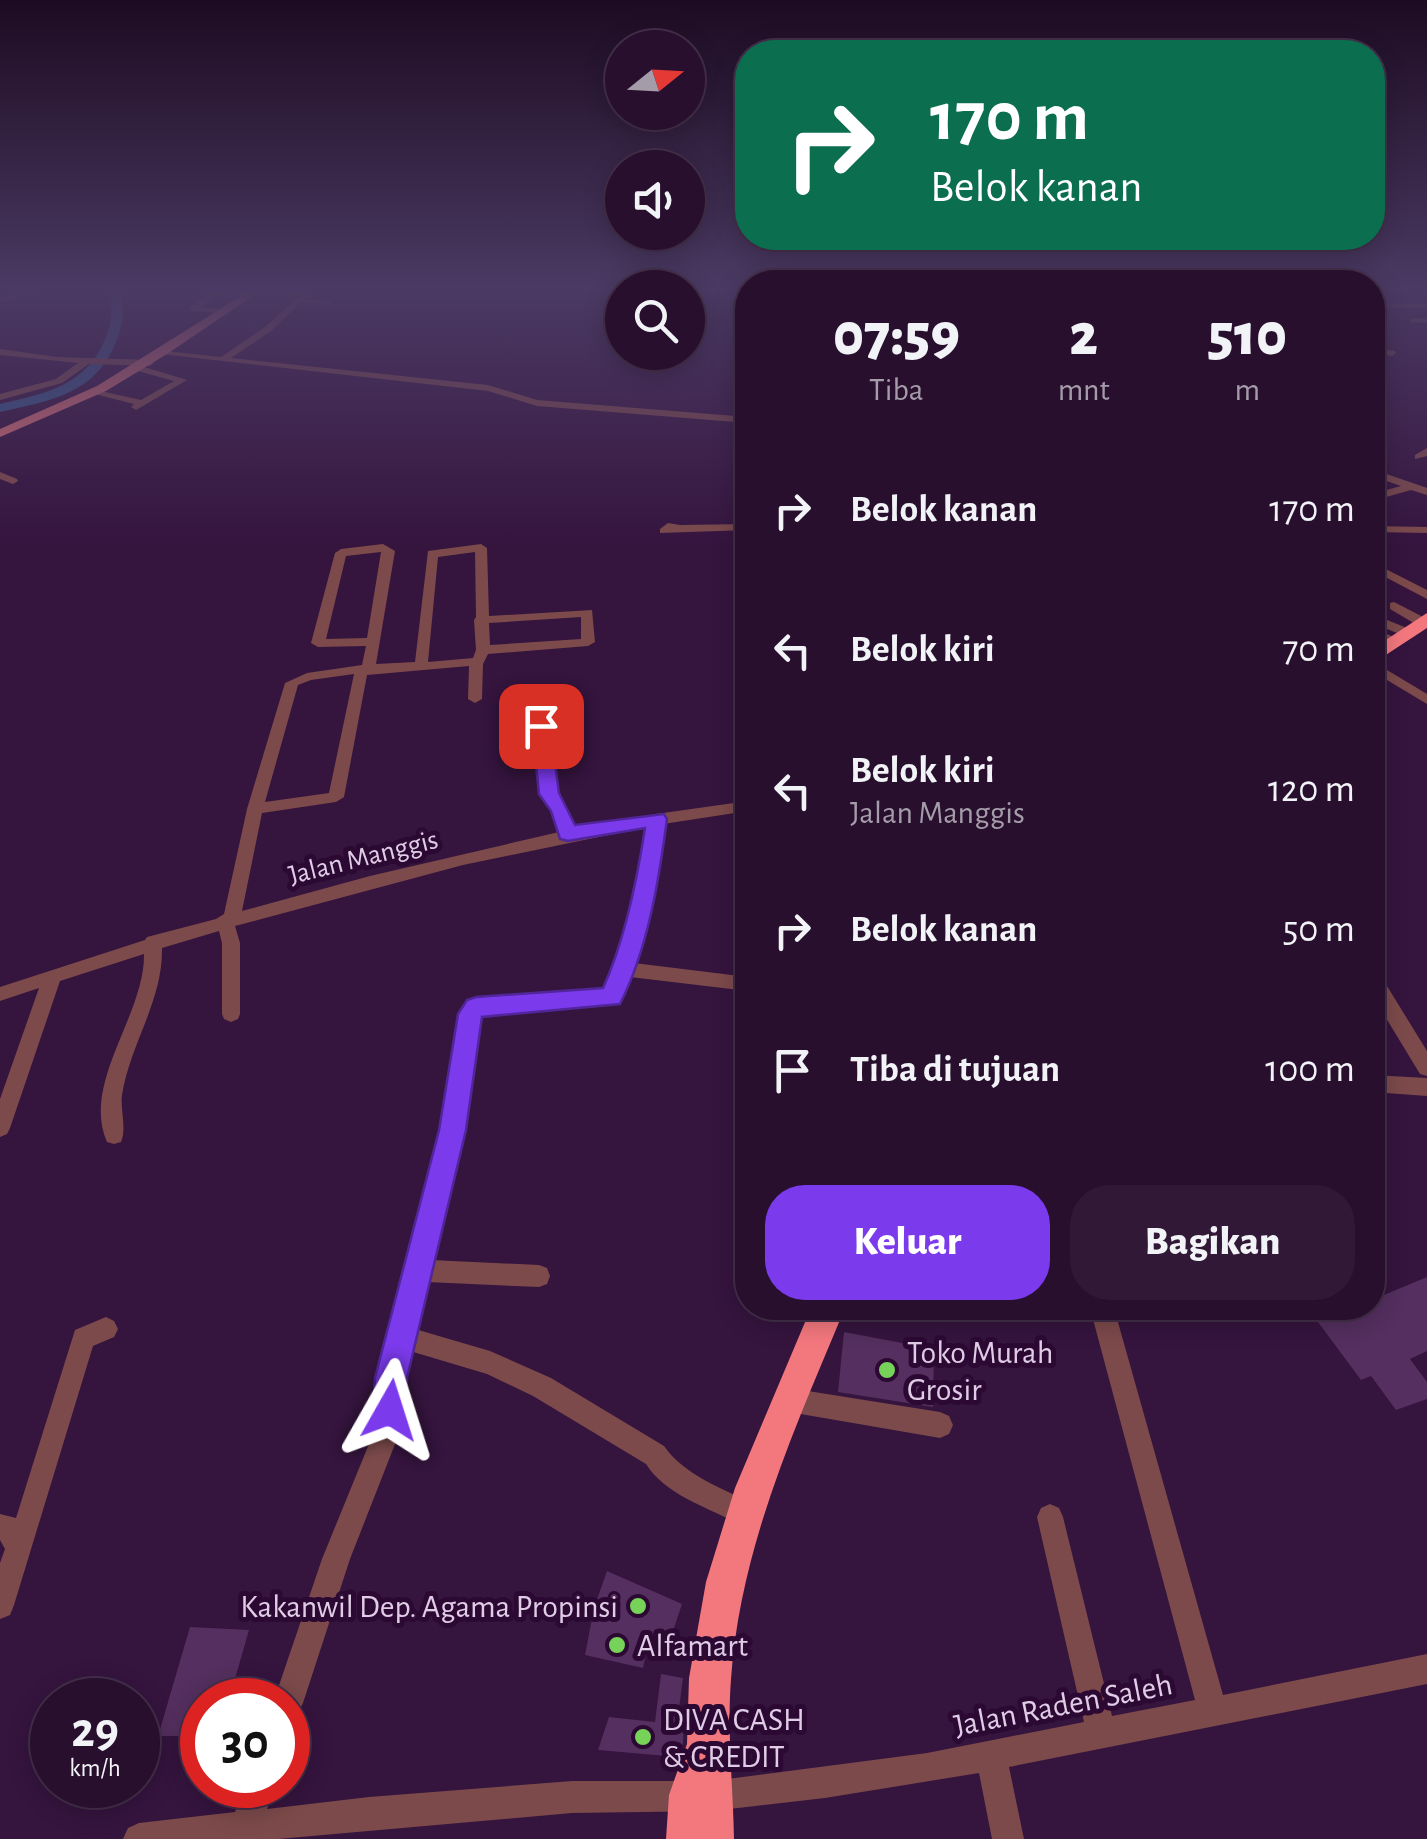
<!DOCTYPE html>
<html lang="id">
<style>
:root{--surface:#280f2e;--page:#301836;--text:#f1f3f6;--muted:#a59caa;--line:#442f4a;--accent:#7c3aed}
body{margin:0;font-family:"Alegreya Sans",sans-serif;background:var(--page);color:var(--text);height:100vh;display:flex;flex-direction:column;font-size:38px;white-space:nowrap}
*{box-sizing:border-box;margin:0}
p{font-size:32px;color:var(--muted)}
.icon{flex:none;width:55px;height:55px;fill:none;stroke:currentColor;stroke-width:2;stroke-linecap:round;stroke-linejoin:round}
.map{position:relative;flex:1;overflow:hidden}
.drawer{position:absolute;left:735px;top:270px;width:650px;height:1050px;display:flex;flex-direction:column;background:var(--surface);border-radius:40px;box-shadow:0 5px 25px #0003,0 0 0 2px var(--line)}
.drawer>*{flex:none}
.hud{position:absolute;left:735px;top:40px;width:650px;height:210px;border-radius:40px;box-shadow:0 5px 25px #0003,0 0 0 2px var(--line);background:#0b6e4f;color:#fff;overflow:hidden}
.needle{width:65px;rotate:72deg}
.fabs{position:absolute;left:605px;top:30px;display:grid;gap:20px}
.fabs a{display:grid;place-items:center;width:100px;height:100px;border-radius:50%;background:var(--surface);box-shadow:0 5px 25px #0003,0 0 0 2px var(--line);font-size:50px}
.speed{position:absolute;left:30px;top:1678px;display:flex;gap:20px;font-size:50px;font-weight:700;text-align:center}
.speed>*{display:grid;place-content:center;width:130px;height:130px;border-radius:50%;background:var(--surface);box-shadow:0 5px 25px #0003,0 0 0 2px var(--line);line-height:1}
.speed small{font-size:25px;font-weight:400}
.speed .limit{border:15px solid #d22;background:#fff;color:#111}
.pin{position:absolute;display:grid;place-items:center;width:85px;height:85px;color:#fff;margin:-42px;border-radius:20px;box-shadow:0 5px 15px #0006}
.me{position:absolute;width:110px;margin:-55px;rotate:6deg;stroke-linejoin:round;filter:drop-shadow(0 0 8px #0008)}
.turn{display:flex;align-items:center;gap:35px;height:210px;padding:0 30px;font-size:45px}
.turn .icon{width:130px;height:130px;stroke-width:2.5}
.turn b{display:block;font-size:70px;line-height:85px}
.eta{display:flex;justify-content:space-evenly;align-items:center;height:170px;text-align:center}
.eta b{font-size:60px;font-weight:800;line-height:70px}
.button{display:flex;gap:20px;margin-top:auto;padding:20px 30px}
.button a{flex:1;height:115px;border-radius:40px;background:var(--accent);color:#fff;font-size:40px;font-weight:800;line-height:115px;text-align:center}
.button a+a{background:var(--page);color:var(--text)}
ul{padding:0;list-style:none}
li{display:flex;align-items:center;gap:30px;height:140px;padding:0 30px}
li div{flex:1}
li b{display:block;font-size:38px}
li em{font-style:normal}
.map>svg:first-child{display:block}
.lines{fill:none;stroke-linecap:round;stroke-linejoin:round}
.river{fill:#345587;fill-rule:evenodd}
.building{fill:#542f5f}
.minor{fill:#7c4a4b;fill-rule:evenodd}
.major{fill:#d16b70;fill-rule:evenodd}
.highway{fill:#f3787e;fill-rule:evenodd}
.route{fill:#7c3aed;stroke:#51269a;stroke-width:2.5}
.poi-dot{fill:#77d259;stroke:#2b0933;stroke-width:4}
.labels{text-anchor:middle;stroke-width:10;stroke-linejoin:round;paint-order:stroke}
.street-label{font-size:28px;fill:#e0cce6;stroke:#2b0933}
.near-poi-label{font-size:32px;fill:#e0cce6;stroke:#2b0933;text-anchor:start}
.near-street-label{font-size:32px;fill:#e0cce6;stroke:#2b0933}
</style>
<div class="map">
<svg width="1427" height="1839" viewBox="0 0 1427 1839">
<rect width="100%" height="100%" fill="#35143e"/>
<g class="lines">
<!-- river -->
<path class="river" d="M109,291H121C125,310 123,326 115,344C94,395 48,401 0,412V404C46,393 87,386 106,337C112,321 113,308 109,291Z"/>
</g>
<!-- building -->
<path class="building" d="M1427,1277V1351L1410,1359L1427,1382V1399L1396,1410L1371,1376L1361,1380L1318,1322L1353,1308H1372V1300Z
M844,1332L934,1349L933,1407L838,1392Z
M607,1571L682,1604L669,1643L650,1634L643,1668L585,1655L594,1608Z
M190,1627L249,1630L229,1700H202V1736H158Z
M661,1674L683,1678L677,1724H684L683,1743L678,1757L598,1750L609,1717L655,1722Z"/>
<g class="lines">
<!-- minor -->
<path class="minor" d="M35,291H49L0,302V298Z
M188,291H229L254,294L250,296L218,295L201,307L229,309L226,313L190,311V307L209,294Z
M255,291H313L305,299L333,302L329,304L300,303L271,331L231,358L488,385L537,400L748,417V423L537,406L488,391L161,354L165,351L221,357L265,327L299,296Z
M1372,303L1427,304V308L1372,307Z
M1412,318L1427,319V323L1409,322Z
M0,349L57,357L150,360L154,363L150,366L89,364L62,383L0,400V394L56,379L78,363L0,355Z
M1383,349L1395,351L1396,353L1392,356L1380,354Z
M141,366L187,380L136,410L131,407L134,404L91,393L96,390L141,400L174,381L138,371Z
M1427,448V456L1415,459V455Z
M1372,469L1427,488V495L1411,490L1372,501V494L1401,486L1372,476Z
M0,472L17,479L18,481L13,484L0,479Z
M668,523L680,525L748,524V530L660,533V529Z
M1372,526L1427,527V533L1372,532Z
M383,544L395,551L376,664L415,662L428,551L481,544L487,548L489,616L592,610L595,642L588,646L488,654L483,664L482,699L475,703L468,699L469,666L367,675L344,797L336,802L262,813L242,911L370,876L559,832L553,812L541,794L534,727L541,723L548,727L557,793L569,811L575,829L656,814L748,801V811L663,824L654,884L634,963L748,977V991L630,977L618,1002L611,1004L493,1012L479,1016L462,1130L431,1260L539,1265L547,1268L550,1276L547,1284L539,1287L426,1282L415,1329L490,1351L551,1378L664,1446C684,1475 722,1488 753,1504L757,1513L753,1522L744,1526L735,1522C704,1506 665,1494 646,1464L533,1396L487,1374L410,1351L403,1377L397,1439L350,1559L303,1703L298,1713L288,1718V1700H274L322,1559L371,1439L379,1377L442,1130L461,1014L468,1002L475,999L605,990L631,911L647,827L463,865L235,926L240,943V1014L238,1019L231,1022L224,1019L222,1014V943L219,931L162,948C163,1001 130,1044 122,1095C120,1110 127,1128 121,1142L114,1144L107,1142C81,1083 145,1015 144,954L60,981L10,1128L7,1134L0,1137V1099L39,988L0,1001V987L145,940L147,937L216,919L224,914L247,809L285,683L307,673L362,665L366,646L318,647L311,643L335,553L341,549ZM381,552L367,638L326,639L346,556ZM475,552L476,617L474,620L476,650L473,658L428,662L438,557ZM581,617V639L490,645L489,623ZM354,674L329,793L265,802L298,685L311,680Z
M1372,562L1427,590V599L1372,570Z
M1394,602L1427,619V624L1417,625L1390,609V603Z
M1372,614L1412,630L1414,633L1407,637L1372,623Z
M1372,628L1399,639L1401,642L1394,646L1372,637Z
M1372,661L1427,694V704L1372,671Z
M1372,971L1379,973L1427,1051V1076L1420,1074L1372,995Z
M1372,1075L1427,1078V1096L1372,1092Z
M1090,1308H1114L1223,1695L1427,1654V1684L1009,1767L1024,1839H992L979,1773L825,1798L712,1811L572,1813L278,1839H123L128,1828L139,1823L235,1812L245,1785H275L267,1809L369,1797L572,1781H712L927,1753L1084,1722L1037,1517L1041,1508L1050,1504L1059,1508L1063,1517L1112,1716L1195,1700Z
M106,1317L114,1321L118,1329L114,1337L93,1346L14,1605L10,1615L0,1619V1563L5,1549L0,1540V1514L16,1518L75,1330Z
M789,1388L940,1412L949,1416L953,1425L949,1434L940,1438L789,1412L780,1409L777,1400L780,1391Z"/>
<!-- major -->
<path class="major" d="M249,291H260L167,354L106,391L0,437V429L97,386Z"/>
<!-- highway -->
<path class="highway" d="M1427,613V628L1372,664V649Z
M811,1308H845C795,1428 740,1548 731,1679C727,1732 733,1786 734,1839H666L669,1795L687,1744L689,1678L706,1582L735,1488Z"/>
</g>
<!-- sky -->
<linearGradient id="sky" x2="0" y2="1"><stop stop-color="#1d0b22"/><stop offset="0.53" stop-color="#4b3a63"/><stop offset="1" stop-color="#4b3a63" stop-opacity="0"/></linearGradient>
<rect width="1427" height="548" fill="url(#sky)"/>
<!-- route -->
<path class="route" d="M541,721L550,726L559,793L575,825L664,814L667,819C659,880 648,949 620,1004L482,1017L466,1130L407,1378L406,1410L401,1421L390,1426L378,1421L373,1410L375,1378L439,1130L458,1014L467,1000L476,997L603,988C625,940 637,880 645,828L568,841L560,839L551,811L539,794L532,726Z"/>
<!-- markers -->
<g class="poi-dot">
<circle cx="887" cy="1370" r="10"/>
<circle cx="638" cy="1606" r="10"/>
<circle cx="617" cy="1645" r="10"/>
<circle cx="643" cy="1737" r="10"/>
</g>
<g class="labels">
<!-- street labels -->
<g class="street-label">
<text transform="translate(363 856) rotate(-14)" y="10">Jalan Manggis</text>
</g>
<!-- near-poi labels -->
<g class="near-poi-label">
<text x="907" y="1363">Toko Murah<tspan x="907" dy="37">Grosir</tspan></text>
<text x="618" y="1617" text-anchor="end">Kakanwil Dep. Agama Propinsi</text>
<text x="637" y="1656">Alfamart</text>
<text x="663" y="1730">DIVA CASH<tspan x="663" dy="37">&amp; CREDIT</tspan></text>
</g>
<!-- near-street labels -->
<g class="near-street-label">
<text transform="translate(1063 1704) rotate(-11)" y="11">Jalan Raden Saleh</text>
</g>
</g>
</svg>
<div class="fabs">
<a><svg class="needle" viewBox="-14 -14 28 28"><path d="M0-13l5 13h-10z" fill="#e53935"/><path d="M0 13l5-13h-10z" fill="#a59caa"/></svg></a>
<a><svg class="icon" aria-label="sound" viewBox="0 0 24 24"><path d="M4 9h4l5-4v14l-5-4H4zM17 9q2 3 0 6"/></svg></a>
<a><svg class="icon" aria-label="search" viewBox="0 0 24 24"><circle cx="10" cy="10" r="6"/><path d="M15 15l6 6"/></svg></a>
</div>
<div class="speed"><div>29<small>km/h</small></div><div class="limit">30</div></div>
<div class="pin" style="left:541px;top:726px;background:#d93025"><svg class="icon" aria-label="arrive" viewBox="0 0 24 24"><path d="M6 21V4h12l-3 4 3 4H6"/></svg></div>
<svg class="me" style="left:390px;top:1410px" viewBox="-20 -20 40 40"><path d="M0-17L14 15 0 8-14 15z" fill="#7c3aed" stroke="#fff" stroke-width="4"/></svg>
<div class="hud">
<div class="turn"><svg class="icon" aria-label="right" viewBox="0 0 24 24"><path d="M7 20v-9h11M14 6l5 5-5 5"/></svg><div><b>170 m</b>Belok kanan</div></div>
</div>
<section class="drawer">
<div class="eta">
<div><b>07:59</b><p>Tiba</p></div>
<div><b>2</b><p>mnt</p></div>
<div><b>510</b><p>m</p></div>
</div>
<ul>
<li><svg class="icon" aria-label="right" viewBox="0 0 24 24"><path d="M7 20v-9h11M14 6l5 5-5 5"/></svg><div><b>Belok kanan</b></div><em>170 m</em></li>
<li><svg class="icon" aria-label="left" viewBox="0 0 24 24"><path d="M17 20v-9H6M10 6l-5 5 5 5"/></svg><div><b>Belok kiri</b></div><em>70 m</em></li>
<li><svg class="icon" aria-label="left" viewBox="0 0 24 24"><path d="M17 20v-9H6M10 6l-5 5 5 5"/></svg><div><b>Belok kiri</b><p>Jalan Manggis</p></div><em>120 m</em></li>
<li><svg class="icon" aria-label="right" viewBox="0 0 24 24"><path d="M7 20v-9h11M14 6l5 5-5 5"/></svg><div><b>Belok kanan</b></div><em>50 m</em></li>
<li><svg class="icon" aria-label="arrive" viewBox="0 0 24 24"><path d="M6 21V4h12l-3 4 3 4H6"/></svg><div><b>Tiba di tujuan</b></div><em>100 m</em></li>
</ul>
<div class="button"><a>Keluar</a><a>Bagikan</a></div>
</section>
</div>
